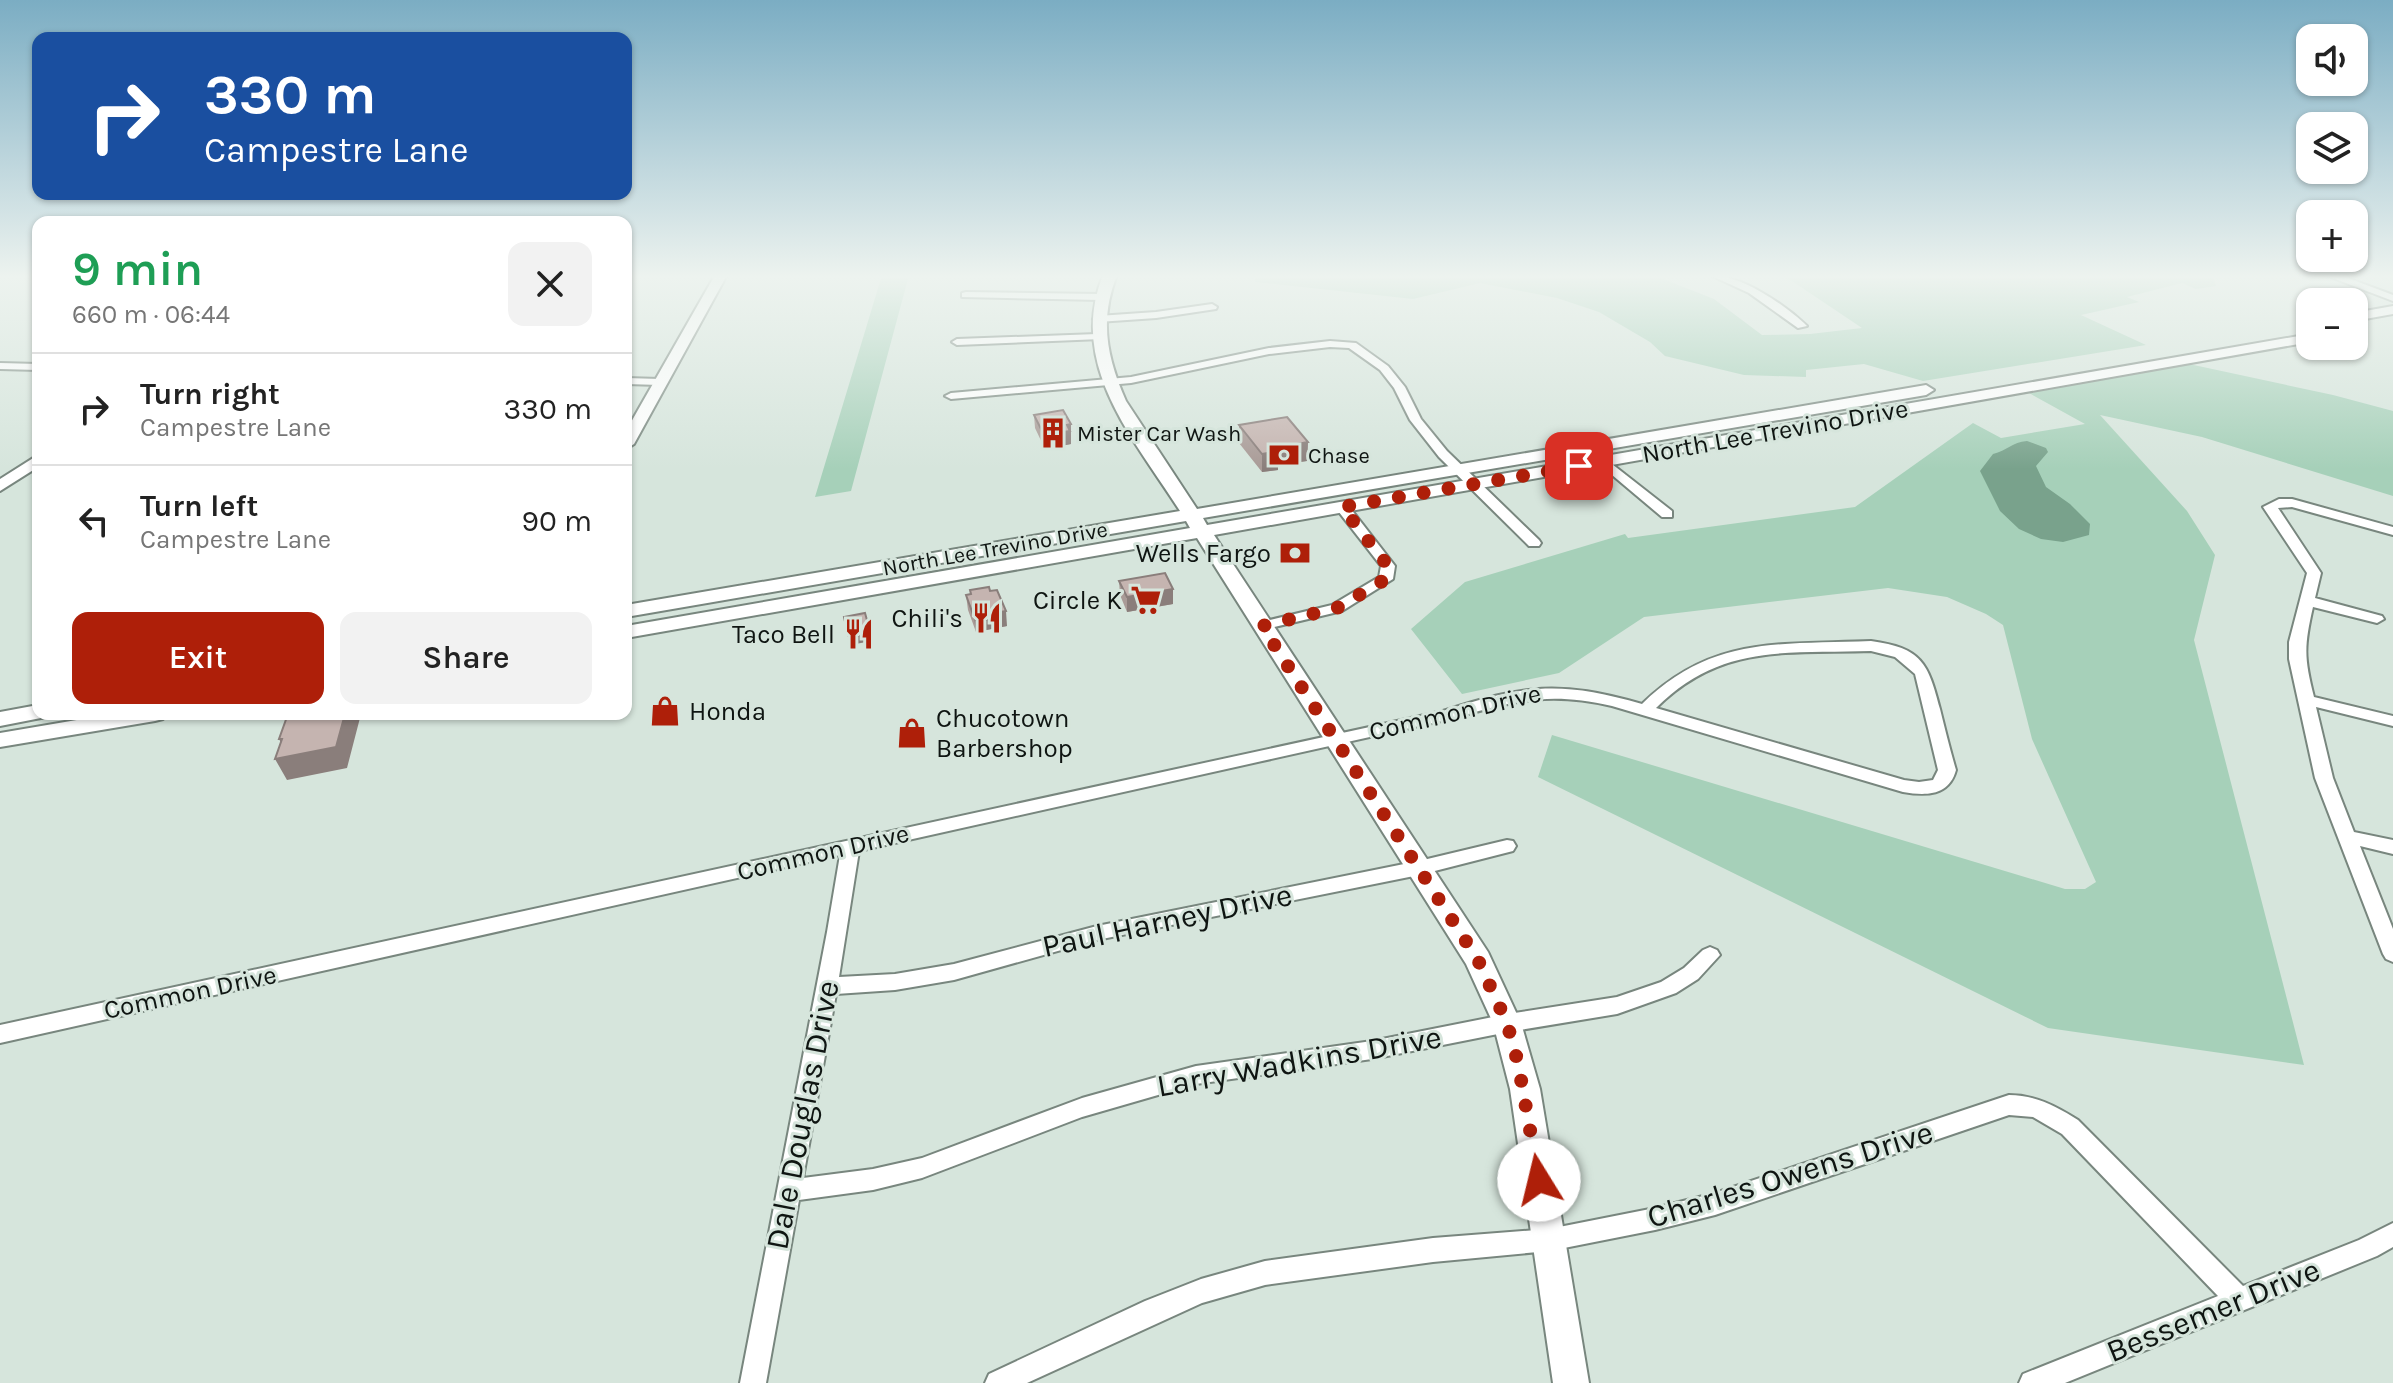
<!DOCTYPE html>
<meta charset="utf-8">
<style>
:root{--surface:#fff;--page:#f2f2f2;--text:#222;--muted:#767676;--line:#e0e0e0;--accent:#ae1f09}
body{margin:0;font-family:Karla,sans-serif;background:var(--page);color:var(--text);height:100vh;display:flex;flex-direction:column;font-size:30px;white-space:nowrap}
*{box-sizing:border-box;margin:0}
p{font-size:26px;color:var(--muted)}
.icon{flex:none;width:44px;height:44px;fill:none;stroke:currentColor;stroke-width:2;stroke-linecap:round;stroke-linejoin:round}
.map{position:relative;flex:1;overflow:hidden}
.details{position:absolute;left:32px;top:216px;width:600px;height:504px;display:flex;flex-direction:column;background:var(--surface);border-radius:16px;box-shadow:0 2px 6px #0004}
.details>*{flex:none}
.guide{position:absolute;left:32px;top:32px;width:600px;height:168px;border-radius:16px;box-shadow:0 2px 6px #0004;background:#1a4fa0;color:#fff;overflow:hidden}
.tools{position:absolute;left:2296px;top:24px;display:grid;gap:16px}
.tools a{display:grid;place-items:center;width:72px;height:72px;border-radius:16px;background:var(--surface);box-shadow:0 2px 6px #0004;font-size:40px}
.pin{position:absolute;display:grid;place-items:center;width:68px;height:68px;color:#fff;margin:-34px;border-radius:16px;box-shadow:0 4px 12px #0006}
.me{position:absolute;width:88px;margin:-44px;rotate:351deg;stroke-linejoin:round;filter:drop-shadow(0 0 6px #0008)}
.turn{display:flex;align-items:center;gap:28px;height:168px;padding:0 40px;font-size:36px}
.turn .icon{width:104px;height:104px;stroke-width:2.5}
.turn b{display:block;font-size:56px;line-height:68px}
.round{display:grid;place-items:center;flex:none;width:84px;height:84px;border-radius:16px;background:var(--page)}
.head{display:flex;align-items:center;justify-content:space-between;height:136px;padding:0 40px}
h1{font-size:48px;font-weight:600;line-height:60px;color:#1e9e55}
.primary-button{display:flex;gap:16px;margin-top:auto;padding:16px 40px}
.primary-button a{flex:1;height:92px;border-radius:16px;background:var(--accent);color:#fff;font-size:32px;font-weight:600;line-height:92px;text-align:center}
.primary-button a+a{background:var(--page);color:var(--text)}
ul{padding:0;list-style:none}
li{display:flex;align-items:center;gap:24px;height:112px;padding:0 40px;border-top:2px solid var(--line)}
li div{flex:1}
li b{display:block;font-size:30px}
li em{font-style:normal}
.map>svg:first-child{display:block}
.green{fill:#a6d0b9}
.water{fill:#79a28c}
.lines{fill:none;stroke-linecap:round;stroke-linejoin:round}
.minor-casing{stroke:#78867e;stroke-width:4}
.tertiary-casing{stroke:#78867e;stroke-width:4}
.secondary-casing{stroke:#78867e;stroke-width:4}
.minor{fill:#fff;fill-rule:evenodd}
.tertiary{fill:#fff;fill-rule:evenodd}
.secondary{fill:#fff;fill-rule:evenodd}
.wall{fill:#a99b97}
.shaded-wall{fill:#8a7e7b}
.building{fill:#c5b4b0;stroke:#8a7e7b;stroke-width:2}
.route{stroke:#ae1f09;stroke-width:14;stroke-dasharray:0 25.2}
.labels{text-anchor:middle;stroke-width:6;stroke-linejoin:round;paint-order:stroke}
.far-poi-label{font-size:22px;fill:#0f1512;stroke:#d6e5dc;text-anchor:start}
.far-street-label{font-size:22px;fill:#0f1512;stroke:#d6e5dc}
.street-label{font-size:26px;fill:#0f1512;stroke:#d6e5dc}
.poi-label{font-size:26px;fill:#0f1512;stroke:#d6e5dc;text-anchor:end}
.near-street-label{font-size:32px;fill:#0f1512;stroke:#d6e5dc}
</style>
<div class="map">
<svg width="2393" height="1383" viewBox="0 0 2393 1383">
<rect width="100%" height="100%" fill="#d6e5dc"/>
<!-- green -->
<path class="green" d="M882,275H909L851,491L815,497Z
M1255,275H1653L1714,299L1762,335L1810,334L1862,328L1783,275H2213L2216,286L2196,289L2182,283L2127,297L2139,302L2081,315L2146,345L1923,381L1864,364L1806,370V377L1744,375L1665,356L1650,342L1599,312L1557,298L1480,283L1413,299L1255,282Z
M2189,364L2333,395L2393,411V496L2202,437L2100,415L2187,511L2215,555L2194,640L2304,1065L2048,1028L1538,777L1552,735L2065,889H2085L2096,882L2032,739L2003,625L1986,614L1947,597L1888,588L1644,617L1559,673L1462,694L1411,629L1465,582L1625,534L1628,538L1855,507L1973,423L2001,438L2085,424L2029,393Z"/>
<!-- water -->
<path class="water" d="M2027,441L2046,448L2048,452L2036,466L2046,487L2070,504L2090,524L2089,535L2063,542L2041,539L2019,529L2000,511L1980,471L1993,454C2007,451 2012,442 2027,441Z"/>
<g class="lines">
<!-- minor casing -->
<g class="minor-casing">
<path id="minor" d="M1710,275C1742,275 1785,305 1807,326L1798,328L1749,293Z
M2325,275H2340L2393,295V301Z
M966,292L1101,294L1106,297L1101,300L962,297V293Z
M1212,304L1217,307L1216,309L1156,318L1098,322L1093,319L1098,316L1156,312Z
M1097,334L1101,335V339L957,345L952,342L957,339Z
M1330,341L1356,343L1388,366L1405,387L1421,419L1447,451L1539,540L1541,543L1539,546H1529L1439,457L1410,420L1394,388L1380,370L1349,348L1330,347L1269,354L1131,383L951,399L945,396L951,393L1131,377L1269,348Z
M0,363L38,364V370L0,369Z
M626,378L660,379L666,382L660,385L626,384Z
M1603,457L1672,511V517H1662L1599,464L1597,461Z
M2279,499H2292L2393,527V535L2292,507L2278,508L2321,573L2315,598L2382,616L2384,619L2377,623L2313,607C2304,646 2304,658 2314,697L2393,716V726L2316,707L2333,778L2354,832L2393,840V854L2360,846L2393,929V962L2386,959L2383,954L2315,778L2289,659V642L2307,573L2263,507Z
M1342,503L1347,504L1395,566L1393,579L1342,611L1262,630L1257,629L1255,626L1257,623L1332,605L1379,577L1381,566L1335,507Z
M1871,641C1922,648 1928,663 1940,709C1945,729 1950,750 1956,770C1949,796 1926,796 1903,792L1612,706C1543,690 1511,703 1446,720L859,851L839,977L895,974L954,964L1097,926L1419,861L1507,840L1513,841L1516,846L1513,851L1419,875L1097,940L954,980L895,990L836,994L803,1178L873,1169L922,1158L1082,1098L1196,1066L1372,1041L1508,1014L1617,997L1661,982L1684,968L1703,950L1710,947L1717,950L1720,955L1698,979L1676,993L1617,1014L1508,1032L1372,1059L1196,1084L1082,1117L922,1178L873,1190L799,1200L766,1383H740L827,932L840,855L0,1043V1025L1443,711C1524,685 1559,680 1642,704C1712,635 1780,645 1871,641ZM1871,651L1895,657L1915,674L1938,770L1933,780L1919,782L1904,780L1656,708C1721,643 1787,654 1871,651Z
M2009,1095C2035,1095 2056,1106 2078,1120L2243,1286L2359,1240L2393,1223V1247L2377,1256L2065,1383H2019L2023,1374L2218,1296L2062,1134L2033,1117L2009,1115L1715,1215L1655,1230L1549,1251L1433,1262L1265,1285L1202,1303L1027,1383H985L989,1374L1145,1301L1201,1279L1265,1261L1433,1238L1549,1229L1655,1208L1715,1193Z"/>
</g>
<!-- tertiary casing -->
<g class="tertiary-casing">
<path id="tertiary" d="M715,275H727L634,444L626,449V431Z
M38,455V467L0,491V479Z"/>
</g>
<!-- secondary casing -->
<g class="secondary-casing">
<path id="secondary" d="M1103,275H1117C1099,320 1107,358 1126,401L1197,509L1926,385L1934,390L1926,395L1203,518L1207,525L2310,334V342L1214,535L1488,952L1521,1023L1540,1089L1589,1383H1553L1510,1089L1493,1023L1466,964L1197,538L626,638V626L1190,528L1186,521L626,617V605L1180,511C1134,439 1067,365 1103,275Z
M2393,306V314L2354,321V313Z
M38,705V714H48L46,717L0,726V712Z
M112,714H166L163,719L155,721L0,747V733Z"/>
</g>
<!-- minor -->
<use href="#minor" class="minor"/>
<!-- tertiary -->
<use href="#tertiary" class="tertiary"/>
<!-- secondary -->
<use href="#secondary" class="secondary"/>
</g>
<!-- wall -->
<path class="wall" d="M1034,415L1071,424V444L1045,449L1035,428Z
M1239,425L1308,442L1307,461L1278,465V470L1262,472L1239,443Z
M1119,581L1173,589V604L1127,612L1120,595Z
M970,590L1007,626L976,632L968,610L966,595L970,594Z"/>
<!-- shaded-wall -->
<path class="shaded-wall" d="M1071,424V444L1045,449L1044,435Z
M1308,442L1307,461L1278,465V470L1262,472V454L1276,448Z
M1173,589V604L1127,612V597Z
M1006,611L1007,626L976,632L974,617Z
M870,631L872,641L850,645L848,635Z
M345,714H361L347,768L287,780L275,759L288,756L279,739Z"/>
<!-- building -->
<path class="building" d="M1063,410L1071,424L1067,425L1070,431L1044,435L1034,415Z
M1287,417L1308,442L1276,448L1279,451L1262,454L1239,425Z
M1165,573L1173,589L1127,597L1119,581Z
M989,587L990,591L997,590L1006,611L974,617L966,595L971,594L970,590Z
M865,613L870,631L848,635L844,617Z
M288,714H345L336,747L275,759L282,739H279Z"/>
<!-- sky -->
<linearGradient id="sky" x2="0" y2="1"><stop stop-color="#7badc3"/><stop offset="0.59" stop-color="#edf3ef"/><stop offset="1" stop-color="#edf3ef" stop-opacity="0"/></linearGradient>
<rect width="2393" height="469" fill="url(#sky)"/>
<g class="lines">
<!-- route -->
<path class="route" d="M1539,1180L1518,1063L1507,1023L1478,960L1262,626L1337,608L1386,579L1388,566L1342,507L1579,466"/>
</g>
<!-- icons -->
<defs>
<g id="building-bare" transform="scale(2.4)"><path d="M-4-6H4V6H1V3H-1V6H-4ZM-2.5-4.3h1.7v1.8h-1.7ZM.8-4.3h1.7v1.8H.8ZM-2.5-1h1.7V.8h-1.7ZM.8-1h1.7V.8H.8Z" fill="#ae1f09" stroke="#d6e5dc" stroke-width="2.5" paint-order="stroke"/></g>
<g id="bank-bare" transform="scale(2.4)"><path d="M-6-4H6V4H-6ZM0-2.3a2.3 2.3 0 1 0 0 4.6a2.3 2.3 0 1 0 0-4.6Z" fill="#ae1f09" stroke="#d6e5dc" stroke-width="2.5" paint-order="stroke"/></g>
<g id="supermarket-bare" transform="scale(2.4)"><path d="M-6-5.5h2.5l.6 2H6L4.5 2H-2.5L-4.4-4H-6ZM-1.5 3.2a1.3 1.3 0 1 0 .1 0ZM3 3.2a1.3 1.3 0 1 0 .1 0Z" fill="#ae1f09" stroke="#d6e5dc" stroke-width="2.5" paint-order="stroke"/></g>
<g id="restaurant-bare" transform="scale(2.4)"><path d="M-5-6h1v4h1v-4h1v4h1v-4h1v5L-1.5 .5V6h-2V.5L-5-1ZM5-6V6H3V1.5H1.5Q1.5-4 5-6Z" fill="#ae1f09" stroke="#d6e5dc" stroke-width="2.5" paint-order="stroke"/></g>
<g id="shop-bare" transform="scale(2.4)"><path d="M-5-2.5h2.3a2.7 3.5 0 0 1 5.4 0H5L5.5 6h-11ZM-1.5-2.5h3a1.5 2.3 0 0 0-3 0Z" fill="#ae1f09" stroke="#d6e5dc" stroke-width="2.5" paint-order="stroke"/></g>
</defs>
<g fill-rule="evenodd">
<use href="#building-bare" x="1053" y="433"/>
<use href="#bank-bare" x="1284" y="455"/>
<use href="#bank-bare" x="1295" y="553"/>
<use href="#supermarket-bare" x="1146" y="600"/>
<use href="#restaurant-bare" x="987" y="618"/>
<use href="#restaurant-bare" x="859" y="634"/>
<use href="#shop-bare" x="665" y="711"/>
<use href="#shop-bare" x="912" y="733"/>
</g>
<g class="labels">
<!-- far-poi labels -->
<g class="far-poi-label">
<text x="1077" y="441">Mister Car Wash</text>
<text x="1308" y="463">Chase</text>
</g>
<!-- far-street labels -->
<g class="far-street-label">
<text transform="translate(995 548) rotate(-10)" y="8">North Lee Trevino Drive</text>
</g>
<!-- street labels -->
<g class="street-label">
<text transform="translate(1775 431) rotate(-10)" y="9">North Lee Trevino Drive</text>
<text transform="translate(1455 712) rotate(-13)" y="9">Common Drive</text>
<text transform="translate(823 852) rotate(-13)" y="9">Common Drive</text>
<text transform="translate(190 992) rotate(-12)" y="9">Common Drive</text>
</g>
<!-- poi labels -->
<g class="poi-label">
<text x="1271" y="562">Wells Fargo</text>
<text x="1122" y="609">Circle K</text>
<text x="963" y="627">Chili's</text>
<text x="835" y="643">Taco Bell</text>
<text x="689" y="720" text-anchor="start">Honda</text>
<text x="936" y="727" text-anchor="start">Chucotown<tspan x="936" dy="30">Barbershop</tspan></text>
</g>
<!-- near-street labels -->
<g class="near-street-label">
<text transform="translate(1167 920) rotate(-12)" y="11">Paul Harney Drive</text>
<text transform="translate(1299 1061) rotate(-10)" y="11">Larry Wadkins Drive</text>
<text transform="translate(802 1115) rotate(-79)" y="11">Dale Douglas Drive</text>
<text transform="translate(1790 1174) rotate(-17)" y="11">Charles Owens Drive</text>
<text transform="translate(2213 1310) rotate(-22)" y="11">Bessemer Drive</text>
</g>
</g>
</svg>
<div class="tools">
<a><svg class="icon" aria-label="sound" viewBox="0 0 24 24"><path d="M4 9h4l5-4v14l-5-4H4zM17 9q2 3 0 6"/></svg></a>
<a><svg class="icon" aria-label="layers" viewBox="0 0 24 24"><path d="M12 4l9 5-9 5-9-5zM3 14l9 5 9-5"/></svg></a>
<a>+</a>
<a>−</a>
</div>
<div class="pin" style="left:1579px;top:466px;background:#d93025"><svg class="icon" aria-label="arrive" viewBox="0 0 24 24"><path d="M6 21V4h12l-3 4 3 4H6"/></svg></div>
<svg class="me" style="left:1539px;top:1180px" viewBox="-20 -20 40 40"><circle r="19" fill="#fff"/><path d="M0-13L10 11 0 6-10 11z" fill="#ae1f09"/></svg>
<div class="guide">
<div class="turn"><svg class="icon" aria-label="right" viewBox="0 0 24 24"><path d="M7 20v-9h11M14 6l5 5-5 5"/></svg><div><b>330 m</b>Campestre Lane</div></div>
</div>
<section class="details">
<div class="head"><div><h1>9 min</h1><p>660 m · 06:44</p></div><a class="round"><svg class="icon" aria-label="close" viewBox="0 0 24 24"><path d="M6 6l12 12M18 6L6 18"/></svg></a></div>
<ul>
<li><svg class="icon" aria-label="right" viewBox="0 0 24 24"><path d="M7 20v-9h11M14 6l5 5-5 5"/></svg><div><b>Turn right</b><p>Campestre Lane</p></div><em>330 m</em></li>
<li><svg class="icon" aria-label="left" viewBox="0 0 24 24"><path d="M17 20v-9H6M10 6l-5 5 5 5"/></svg><div><b>Turn left</b><p>Campestre Lane</p></div><em>90 m</em></li>
</ul>
<div class="primary-button"><a>Exit</a><a>Share</a></div>
</section>
</div>
